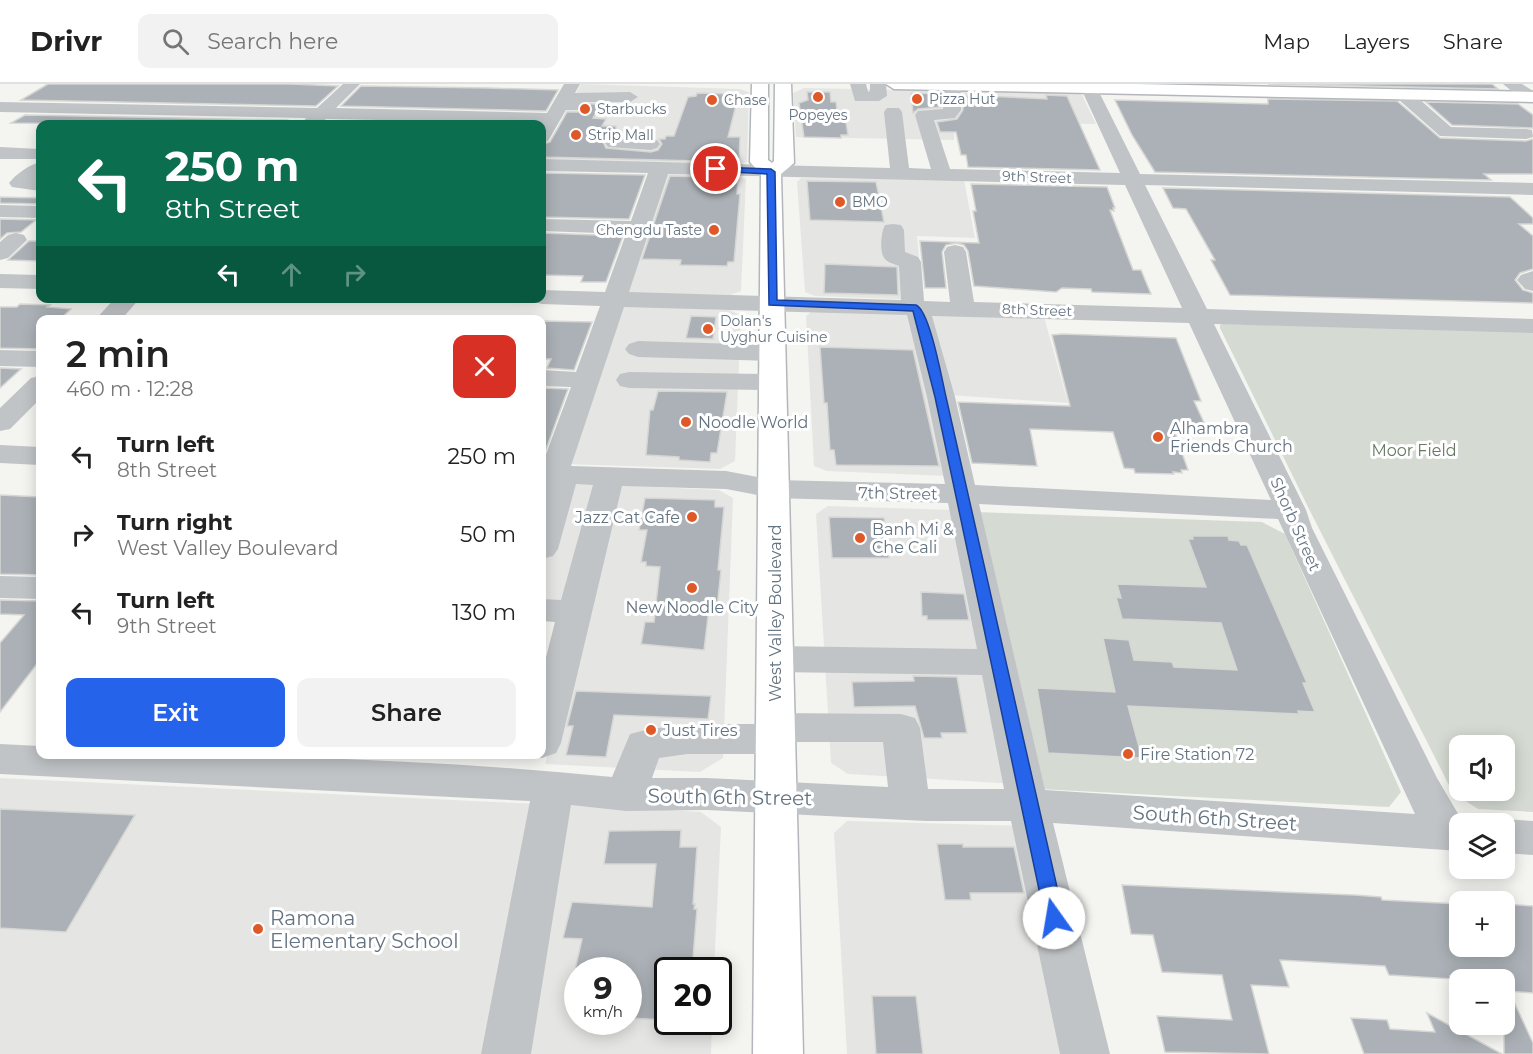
<!DOCTYPE html>
<meta charset="utf-8">
<style>
:root{--surface:#fff;--page:#f2f2f2;--text:#222;--muted:#767676;--line:#e0e0e0;--accent:#2563eb}
body{margin:0;font-family:Montserrat,sans-serif;background:var(--page);color:var(--text);height:100vh;display:flex;flex-direction:column;font-size:22px;white-space:nowrap}
*{box-sizing:border-box;margin:0}
p{font-size:20px;color:var(--muted)}
.icon{flex:none;width:33px;height:33px;fill:none;stroke:currentColor;stroke-width:2;stroke-linecap:round;stroke-linejoin:round}
.map{position:relative;flex:1;overflow:hidden}
.side{position:absolute;left:36px;top:231px;width:510px;height:444px;display:flex;flex-direction:column;background:var(--surface);border-radius:12px;box-shadow:0 3px 15px #0003}
.side>*{flex:none}
.banner{position:absolute;left:36px;top:36px;width:510px;height:183px;border-radius:12px;box-shadow:0 3px 15px #0003;background:#0b6e4f;color:#fff;overflow:hidden}
.fabs{position:absolute;left:1449px;top:651px;display:grid;gap:12px}
.fabs a{display:grid;place-items:center;width:66px;height:66px;border-radius:12px;background:var(--surface);box-shadow:0 3px 15px #0003;font-size:30px}
.speed{position:absolute;left:564px;top:873px;display:flex;gap:12px;font-size:30px;font-weight:700;text-align:center}
.speed>*{display:grid;place-content:center;width:78px;height:78px;border-radius:50%;background:var(--surface);box-shadow:0 3px 15px #0003;line-height:1}
.speed small{font-size:15px;font-weight:400}
.speed .limit{border:3px solid #111;border-radius:9px;background:#fff;color:#111}
.pin{position:absolute;display:grid;place-items:center;width:51px;height:51px;color:#fff;margin:-26px;border:3px solid #fff;border-radius:50%;box-shadow:0 2px 6px #0007}
.me{position:absolute;width:66px;margin:-33px;rotate:347deg;stroke-linejoin:round;filter:drop-shadow(0 0 4px #0008)}
.turn{display:flex;align-items:center;gap:21px;height:126px;padding:0 30px;font-size:27px}
.turn .icon{width:78px;height:78px;stroke-width:2.5}
.turn b{display:block;font-size:42px;line-height:51px}
.lanes{display:flex;align-items:center;height:57px;padding:0 30px;background:#0003;justify-content:center;gap:30px;direction:ltr}
.lanes .off{opacity:.35}
.round{display:grid;place-items:center;flex:none;width:63px;height:63px;border-radius:12px;background:var(--page)}
.summary{display:flex;align-items:center;justify-content:space-between;height:102px;padding:0 30px}
h1{font-size:36px;font-weight:600;line-height:45px}
.button{display:flex;gap:12px;margin-top:auto;padding:12px 30px}
.button a{flex:1;height:69px;border-radius:12px;background:var(--accent);color:#fff;font-size:24px;font-weight:600;line-height:69px;text-align:center}
.button a+a{background:var(--page);color:var(--text)}
ul{padding:0;list-style:none}
li{display:flex;align-items:center;gap:18px;height:78px;padding:0 30px}
li div{flex:1}
li b{display:block;font-size:22px}
li em{font-style:normal}
header{display:flex;align-items:center;gap:36px;box-sizing:border-box;height:84px;padding:0 30px;background:var(--surface);border-bottom:2px solid var(--line)}
header strong{font-size:28px}
nav{display:flex;gap:33px;margin-inline-start:auto;font-size:21px}
.search{width:420px;height:54px;background:var(--page);display:flex;align-items:center;gap:15px;box-sizing:border-box;padding:0 21px;border-radius:12px;color:var(--muted);font-size:22px}
.map>svg:first-child{display:block}
.built{fill:#e5e6e4;fill-rule:evenodd}
.green{fill:#d5dbd2;fill-rule:evenodd}
.building{fill:#abb1b6;stroke:#d6d6d3;stroke-width:1.5}
.lines{fill:none;stroke-linecap:round;stroke-linejoin:round}
.major-casing{stroke:#b3b7bb;stroke-width:3}
.minor{fill:#c0c4c7;fill-rule:evenodd}
.major{fill:#fff;fill-rule:evenodd}
.route{fill:#2563eb;stroke:#184099;stroke-width:1.5}
.poi-dot{fill:#df5827;stroke:#fff;stroke-width:2}
.labels{text-anchor:middle;stroke-width:6;stroke-linejoin:round;paint-order:stroke}
.far-poi-label{font-size:14px;fill:#647381;stroke:#fff;text-anchor:start}
.far-street-label{font-size:14px;fill:#647381;stroke:#fff}
.poi-label{font-size:16px;fill:#647381;stroke:#fff;text-anchor:start}
.park-label{font-size:16px;fill:#667863;stroke:#fff}
.street-label{font-size:16px;fill:#647381;stroke:#fff}
.near-street-label{font-size:20px;fill:#647381;stroke:#fff}
.near-poi-label{font-size:20px;fill:#647381;stroke:#fff;text-anchor:start}
</style>
<header>
<strong>Drivr</strong>
<div class="search"><svg class="icon" aria-label="search" viewBox="0 0 24 24"><circle cx="10" cy="10" r="6"/><path d="M15 15l6 6"/></svg>Search here</div>
<nav><a>Map</a><a>Layers</a><a>Share</a></nav>
</header>
<div class="map">
<svg width="1533" height="970" viewBox="0 0 1533 970">
<rect width="100%" height="100%" fill="#f4f5f1"/>
<!-- built -->
<path class="built" d="M581,0L740,5L749,8L747,78L741,80L542,77V72Z
M804,4L1076,9L1082,11L1096,40L958,38L959,48H954V56L796,53L793,9Z
M662,90L737,92L746,95L741,207L730,211L621,209Z
M801,94L964,96L975,154L917,152L923,216L815,212L805,208L797,98Z
M619,221L729,226L741,231L735,377L720,385L563,380Z
M814,226L912,228L947,392L827,387L814,382L806,232Z
M931,229L1044,233L1068,319L949,311Z
M547,399L594,400L561,523L542,522V416Z
M614,401L719,406L733,414L723,674L700,688L545,680L586,530Z
M828,422L954,426L1017,700L848,690L831,679L816,430Z
M0,694L538,720L493,970H0Z
M559,720L701,728L721,743L714,886H668V938H712L711,970H515ZM578,886H628V938H578Z
M847,737L1023,742L1071,970H847L834,749Z"/>
<!-- green -->
<path class="green" d="M1222,240L1533,247V728L1478,725L1453,709L1309,425L1220,244V241ZM1460,662H1504V706H1460Z
M976,428L1262,438L1285,450L1401,708L1389,723L1039,705Z"/>
<!-- building -->
<path class="building" d="M48,0H291L338,2L316,22L21,16Z
M1268,0H1492L1498,5Z
M361,2L488,4L558,6L546,27L341,22Z
M807,8H830L831,18H836L837,26H844L848,51H841V54L804,53L799,19L808,16Z
M697,9L733,10L732,13H738L728,53H740L739,78L542,73V60L550,58L567,28H578L586,20H601L593,34L606,35L602,42H616V52L608,53L603,58L606,64L651,68L658,66L662,60L659,55H665L666,52H674L688,13L696,12Z
M911,9L943,10L941,23L918,25L913,29Z
M963,11L1047,15L1046,11L1067,12L1100,86L968,83L966,71H961L956,48H940L937,38L957,35L963,26Z
M1268,15L1397,17L1440,54L1526,57L1533,55V90H1484L1491,96L1155,88L1132,51L1115,16L1268,20Z
M1426,18L1518,20L1533,31V44L1452,41Z
M25,31L287,36L282,40L11,39Z
M345,38L501,40H345Z
M542,89L645,91L629,135L542,133Z
M670,92L738,94L737,110H740L734,178H728L727,182L680,181L681,176L642,175Z
M807,97L876,98L884,138L810,136Z
M971,100L1107,103L1115,124H1113L1114,127L1110,126L1133,186H1141L1151,210L1092,208L1091,205L1062,204L1056,208L974,202L968,167L964,161L956,159L946,161L942,168L946,204H925L920,157L979,159L973,127H976Z
M1163,104L1510,113L1533,134V140H1519L1533,152V185L1520,189L1515,196L1523,206L1533,209V219L1230,211L1211,176H1215L1186,125L1173,124Z
M0,113L40,114V120L0,119Z
M0,135L36,136L21,148L7,149L0,155Z
M542,149L623,152L606,198H581L583,192L542,191Z
M29,157H40V177L8,176Z
M825,180L897,183L898,211L824,209Z
M20,220L50,221L47,223L71,225L59,236H40V265L0,264V223H17Z
M691,232L716,233L713,255L686,254Z
M542,237L592,238L574,286L547,284L551,275H542Z
M1063,250L1176,254L1201,317H1194L1206,343L1198,345L1199,347L1174,346L1188,386H1181L1182,389L1173,388L1174,390L1135,389L1134,385L1124,384L1113,348L1030,345L1037,382L972,379L958,318L1070,322L1052,251Z
M820,263L913,266L939,382L836,381L834,366H830L827,319H824Z
M0,284L21,285L0,304Z
M542,304L568,305L542,376Z
M658,307L727,308L717,369H711L710,378L679,376V373L646,371L650,326H653Z
M0,411L40,413V491L0,490Z
M645,414L715,416V423H724L718,486H721L717,524H709L704,566L641,560L645,538H654L660,483L646,482V478H641L647,446H639Z
M829,433L884,434L889,474H832Z
M1192,452H1228L1229,456L1239,457L1241,461H1247L1307,599H1303L1315,628L1298,627L1299,630L1128,622L1142,674L1048,669L1037,604L1115,608L1103,554L1129,556L1134,576L1172,578L1174,583L1237,586L1221,539L1122,535L1116,513L1121,514L1117,500L1206,503L1188,455H1193Z
M921,508L964,510L969,536H927V532H922Z
M0,516L40,517V576L0,628V559L24,531L0,530Z
M913,592L957,593L967,649H941L942,654H924L915,622L854,623L852,598L914,597Z
M576,607L711,612L708,635L614,631L606,673L566,671L573,642H567Z
M0,725L135,731L66,848L0,844Z
M681,746L680,763H697L693,820H695L694,825H697L692,886H668V936L628,934V886H575L582,855L563,854L572,818L652,823L656,780H604L609,747Z
M937,760H963V763H1014L1024,809H970L971,816H945Z
M1122,801L1354,811L1381,813L1382,816L1460,820V862H1504V820L1533,822V909L1509,907L1533,959V970H1504V896L1450,892L1452,895L1389,891L1385,882L1280,876L1289,903L1251,901L1269,970L1165,968L1157,932L1232,936L1222,891L1162,888L1153,851L1131,850Z
M872,912H916L923,970H876Z
M1427,929L1502,970H1364L1351,934L1387,936L1390,945L1435,948Z"/>
<g class="lines">
<!-- major casing -->
<g class="major-casing">
<path id="major" d="M752,0H768V76L772,79L774,77L775,0H791L794,79L781,90L803,970H753L761,90L750,78Z
M886,0H1137L1533,8V18L894,5Z"/>
</g>
<!-- minor -->
<path class="minor" d="M343,0H360L336,24L547,29L564,0H580L575,9L630,8L638,13L630,18H585L578,26H566L548,57L542,58L541,39L326,35L320,40H305L303,38L306,34L0,28V18L317,24Z
M850,0H866L868,8L870,7V0H886L887,12L879,17H855Z
M946,0L961,1V26L955,34L934,36L950,85L1120,89L1079,0H1095L1140,90L1533,99V111L1145,101L1207,225L1533,235V249L1214,240L1306,426L1312,444L1437,694L1460,733L1476,740H1460V767L1053,739L1110,970H1060L1011,737H926L707,726L626,727L571,721L531,970H481L530,717L0,690V660L40,662V670C231,670 422,674 612,693L630,650C671,638 715,640 757,640L761,633L775,629L901,630L915,634L920,644L928,705H1004L982,591L775,588L762,584L757,575L762,566L775,562L977,565L948,419L774,414L726,405L622,402L561,659L556,669L542,674L531,670H542V589L555,538L542,537V515L561,516L593,401L576,400L558,465L553,472L542,475V415L546,399H542V381L571,303L542,302V286L576,288L600,222L542,220L534,218L531,214H542V206L605,208L626,150L542,147V135L631,137L648,89L542,87V75L890,84L884,28L887,24H899L902,28L909,84L931,85L915,31L918,27L943,25ZM668,90L1125,101L1182,224L974,218L966,168L963,163L955,161L947,163L944,168L950,218L924,217L921,178L918,173L905,168L904,146L901,141L893,140L885,141C881,148 879,169 885,175C888,179 895,180 899,182L901,216L629,208ZM624,223L907,231L927,313L945,400L774,396L726,387L571,382ZM932,232L1189,239L1271,416L975,401L955,313ZM979,420L1278,435L1415,730L1045,706ZM793,658H883L888,703L707,694H652L659,674L687,670H775L789,665Z
M1503,0H1522L1533,7V17H1524Z
M1404,6L1410,7L1451,43L1526,45L1532,46L1533,53L1526,55L1440,52L1398,15L1396,11Z
M614,54L657,56L660,60L657,64L651,66L608,63L605,59L608,55Z
M0,63L40,65V75H0Z
M40,78V93L37,95H40V107L12,103L9,99C16,90 29,81 40,78Z
M0,121L40,122V134L0,133Z
M16,149L24,151L27,156L8,174L0,176V158L8,151Z
M1533,187V207L1525,205L1517,196L1521,191Z
M0,190L40,191V205L0,204Z
M115,214H140L121,236H95Z
M638,257L773,261L782,264L786,269L782,274L773,277L638,273L629,270L625,265L629,260Z
M0,266L40,267V283L0,282Z
M629,288L773,290L782,292L786,298L782,304L773,306L629,304L620,302L616,296L620,290Z
M40,292V315L10,345L0,347V324L31,294Z
M0,361L40,363V381L0,379Z
M0,492L40,493V515L0,514Z
M1504,735L1533,737V771L1504,769V740H1490Z"/>
<!-- major -->
<use href="#major" class="major"/>
</g>
<!-- route -->
<path class="route" d="M716,83L771,85L775,88L777,216L916,221C930,227 942,296 946,313L1064,834L1061,840L1054,842L1048,840L1045,834L935,313L913,227L769,221L767,90L713,87V84Z"/>
<!-- markers -->
<g class="poi-dot">
<circle cx="818" cy="13" r="6"/>
<circle cx="917" cy="15" r="6"/>
<circle cx="712" cy="16" r="6"/>
<circle cx="585" cy="25" r="6"/>
<circle cx="576" cy="51" r="6"/>
<circle cx="840" cy="118" r="6"/>
<circle cx="714" cy="146" r="6"/>
<circle cx="708" cy="245" r="6"/>
<circle cx="686" cy="338" r="6"/>
<circle cx="1158" cy="353" r="6"/>
<circle cx="692" cy="433" r="6"/>
<circle cx="860" cy="454" r="6"/>
<circle cx="692" cy="504" r="6"/>
<circle cx="651" cy="646" r="6"/>
<circle cx="1128" cy="670" r="6"/>
<circle cx="258" cy="845" r="6"/>
</g>
<g class="labels">
<!-- far-poi labels -->
<g class="far-poi-label">
<text x="929" y="20">Pizza Hut</text>
<text x="724" y="21">Chase</text>
<text x="597" y="30">Starbucks</text>
<text x="818" y="36" text-anchor="middle">Popeyes</text>
<text x="588" y="56">Strip Mall</text>
<text x="852" y="123">BMO</text>
<text x="702" y="151" text-anchor="end">Chengdu Taste</text>
<text x="720" y="242">Dolan's<tspan x="720" dy="16">Uyghur Cuisine</tspan></text>
</g>
<!-- far-street labels -->
<g class="far-street-label">
<text transform="translate(1037 93) rotate(2)" y="5">9th Street</text>
<text transform="translate(1037 226) rotate(2)" y="5">8th Street</text>
</g>
<!-- poi labels -->
<g class="poi-label">
<text x="698" y="344">Noodle World</text>
<text x="1170" y="350">Alhambra<tspan x="1170" dy="18">Friends Church</tspan></text>
<text x="680" y="439" text-anchor="end">Jazz Cat Cafe</text>
<text x="872" y="451">Banh Mi &amp;<tspan x="872" dy="18">Che Cali</tspan></text>
<text x="692" y="529" text-anchor="middle">New Noodle City</text>
<text x="663" y="652">Just Tires</text>
<text x="1140" y="676">Fire Station 72</text>
</g>
<!-- park labels -->
<g class="park-label">
<text x="1414" y="372">Moor Field</text>
</g>
<!-- street labels -->
<g class="street-label">
<text transform="translate(898 409) rotate(1)" y="6">7th Street</text>
<text transform="translate(1296 440) rotate(66)" y="6">Shorb Street</text>
<text transform="translate(775 529) rotate(-90)" y="6">West Valley Boulevard</text>
</g>
<!-- near-street labels -->
<g class="near-street-label">
<text transform="translate(730 713) rotate(1)" y="7">South 6th Street</text>
<text transform="translate(1215 734) rotate(4)" y="7">South 6th Street</text>
</g>
<!-- near-poi labels -->
<g class="near-poi-label">
<text x="270" y="841">Ramona<tspan x="270" dy="23">Elementary School</tspan></text>
</g>
</g>
</svg>
<div class="fabs">
<a><svg class="icon" aria-label="sound" viewBox="0 0 24 24"><path d="M4 9h4l5-4v14l-5-4H4zM17 9q2 3 0 6"/></svg></a>
<a><svg class="icon" aria-label="layers" viewBox="0 0 24 24"><path d="M12 4l9 5-9 5-9-5zM3 14l9 5 9-5"/></svg></a>
<a>+</a>
<a>−</a>
</div>
<div class="speed"><div>9<small>km/h</small></div><div class="limit">20</div></div>
<div class="pin" style="left:716px;top:85px;background:#d93025"><svg class="icon" aria-label="arrive" viewBox="0 0 24 24"><path d="M6 21V4h12l-3 4 3 4H6"/></svg></div>
<svg class="me" style="left:1054px;top:834px" viewBox="-20 -20 40 40"><circle r="19" fill="#fff"/><path d="M0-13L10 11 0 6-10 11z" fill="#2563eb"/></svg>
<div class="banner">
<div class="turn"><svg class="icon" aria-label="left" viewBox="0 0 24 24"><path d="M17 20v-9H6M10 6l-5 5 5 5"/></svg><div><b>250 m</b>8th Street</div></div>
<div class="lanes"><svg class="icon" aria-label="left" viewBox="0 0 24 24"><path d="M17 20v-9H6M10 6l-5 5 5 5"/></svg><svg class="icon off" aria-label="ahead" viewBox="0 0 24 24"><path d="M12 20V5M6 11l6-6 6 6"/></svg><svg class="icon off" aria-label="right" viewBox="0 0 24 24"><path d="M7 20v-9h11M14 6l5 5-5 5"/></svg></div>
</div>
<section class="side">
<div class="summary"><div><h1>2 min</h1><p>460 m · 12:28</p></div><a class="round" style="background:#d93025;color:#fff"><svg class="icon" aria-label="close" viewBox="0 0 24 24"><path d="M6 6l12 12M18 6L6 18"/></svg></a></div>
<ul>
<li><svg class="icon" aria-label="left" viewBox="0 0 24 24"><path d="M17 20v-9H6M10 6l-5 5 5 5"/></svg><div><b>Turn left</b><p>8th Street</p></div><em>250 m</em></li>
<li><svg class="icon" aria-label="right" viewBox="0 0 24 24"><path d="M7 20v-9h11M14 6l5 5-5 5"/></svg><div><b>Turn right</b><p>West Valley Boulevard</p></div><em>50 m</em></li>
<li><svg class="icon" aria-label="left" viewBox="0 0 24 24"><path d="M17 20v-9H6M10 6l-5 5 5 5"/></svg><div><b>Turn left</b><p>9th Street</p></div><em>130 m</em></li>
</ul>
<div class="button"><a>Exit</a><a>Share</a></div>
</section>
</div>
